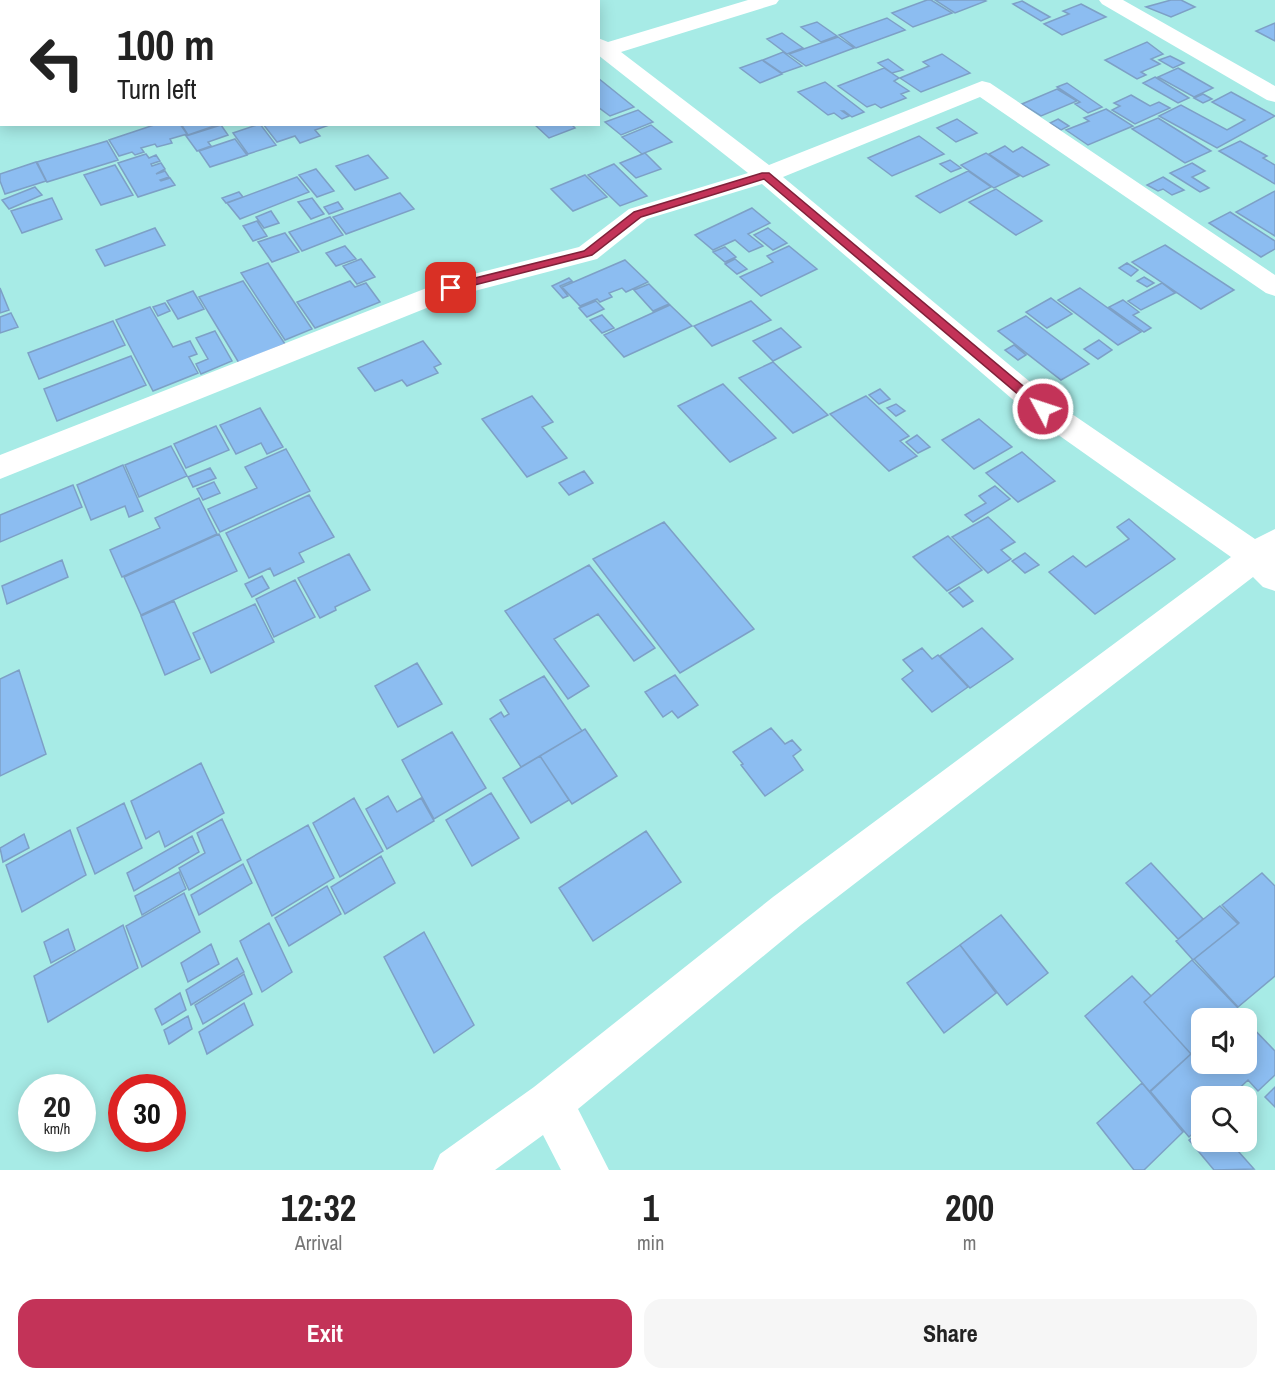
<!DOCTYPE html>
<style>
:root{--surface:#fff;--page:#f6f6f6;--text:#222;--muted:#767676;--accent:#c33358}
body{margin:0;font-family:"Archivo Narrow",sans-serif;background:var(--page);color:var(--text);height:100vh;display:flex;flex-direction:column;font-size:22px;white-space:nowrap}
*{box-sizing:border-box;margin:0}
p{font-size:20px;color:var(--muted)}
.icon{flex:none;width:33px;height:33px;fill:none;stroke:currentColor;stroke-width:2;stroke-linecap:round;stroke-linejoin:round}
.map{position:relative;height:1170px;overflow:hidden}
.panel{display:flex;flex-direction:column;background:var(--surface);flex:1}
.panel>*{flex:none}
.guide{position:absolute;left:0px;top:0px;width:600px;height:126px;box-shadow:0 3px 15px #0003;background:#fff;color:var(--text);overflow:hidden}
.tools{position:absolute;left:1191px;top:1008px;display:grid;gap:12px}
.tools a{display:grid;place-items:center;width:66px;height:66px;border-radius:12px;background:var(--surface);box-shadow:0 3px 15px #0003;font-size:30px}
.speed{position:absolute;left:18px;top:1074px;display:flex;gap:12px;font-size:30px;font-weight:700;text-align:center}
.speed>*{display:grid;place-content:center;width:78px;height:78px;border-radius:50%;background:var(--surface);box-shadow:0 3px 15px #0003;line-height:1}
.speed small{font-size:15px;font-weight:400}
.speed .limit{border:9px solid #d22;background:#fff;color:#111}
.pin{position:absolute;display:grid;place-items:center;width:51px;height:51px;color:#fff;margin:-26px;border-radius:12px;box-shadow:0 3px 9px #0006}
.me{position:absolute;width:66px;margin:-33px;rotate:310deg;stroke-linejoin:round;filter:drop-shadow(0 0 4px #0008)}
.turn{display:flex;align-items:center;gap:21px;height:126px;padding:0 18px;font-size:27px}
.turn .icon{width:78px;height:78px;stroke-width:2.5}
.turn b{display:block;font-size:42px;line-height:51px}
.eta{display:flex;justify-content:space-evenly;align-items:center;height:102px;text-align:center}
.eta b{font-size:36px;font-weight:700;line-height:42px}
.primary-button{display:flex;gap:12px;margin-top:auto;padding:12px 18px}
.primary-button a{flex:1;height:69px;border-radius:18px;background:var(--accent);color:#fff;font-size:24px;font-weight:700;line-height:69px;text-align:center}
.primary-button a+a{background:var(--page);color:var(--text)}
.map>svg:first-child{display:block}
.building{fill:#8cbdf1;stroke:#7da0c6;stroke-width:1.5}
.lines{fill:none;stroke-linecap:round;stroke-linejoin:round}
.street{fill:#fff;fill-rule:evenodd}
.route{fill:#c33358;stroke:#7f2139;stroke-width:1.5}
</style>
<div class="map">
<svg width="1275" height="1170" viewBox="0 0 1275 1170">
<rect width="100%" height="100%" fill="#a7ebe6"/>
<!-- building -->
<path class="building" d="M927,0H931L952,13L913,27L892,13Z
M935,0H984L986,1L955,13Z
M1171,0H1181L1195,7L1171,17L1146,7Z
M1022,1L1050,17L1041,21L1013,4Z
M1081,4L1106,17L1062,35L1044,24L1069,14L1063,11Z
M887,18L905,30L856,48L839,35Z
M817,22L837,36L821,42L801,27Z
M1275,23V41L1256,31Z
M782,33L803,48L787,54L767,39Z
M838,37L854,48L806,66L789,54Z
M1147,42L1163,54L1151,59L1160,64L1141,72L1146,75L1137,79L1105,60Z
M783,52L802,66L782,73L763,60Z
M942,54L970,73L921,92L900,78L929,66L923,62Z
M1170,56L1184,63L1173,68L1159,60Z
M888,59L903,70L892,73L878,63Z
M762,60L782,74L760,83L740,68Z
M884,68L899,78L894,81L909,91L901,94L906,98L881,108L875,104L867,107L838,86Z
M1178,68L1213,88L1194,97L1158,77Z
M1155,77L1189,98L1178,103L1143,83Z
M598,78L634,107L610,116L598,107Z
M825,82L864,112L852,117L844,111H842L849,116L842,119L834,113L828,115L798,92Z
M1067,83L1102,107L1088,113L1075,104L1080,102L1057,87Z
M1057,89L1077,101L1041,116L1022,104Z
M1231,92L1275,116L1217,148L1159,116L1181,105L1227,130L1245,120L1212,102Z
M1203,94L1212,99L1203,103L1194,98Z
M1131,95L1150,106L1159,102L1170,108L1135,124L1112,110L1120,106L1114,103Z
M1106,109L1133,126L1088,145L1066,130L1089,121L1084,118Z
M638,110L653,122L621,135L605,122Z
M1158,118L1211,151L1185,163L1132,129Z
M957,119L977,133L956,142L937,128Z
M1058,119L1069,126L1061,130L1050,123Z
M157,124H180L187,134L170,139L172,143L157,147L155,144L141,148L144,152L135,155L132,152L119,156L109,140Z
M181,124H220L188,135Z
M260,124L276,145L248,154L233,133Z
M263,124H332L315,130L320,136L300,143L295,136L277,142Z
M534,124H571L575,128L549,138Z
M221,125L228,135L208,142L211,146L197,151L186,136Z
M651,125L672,142L642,154L622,137Z
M919,136L944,154L892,176L868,158Z
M235,139L247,155L210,167L199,151Z
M107,141L118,160L47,182L37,162Z
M1240,141L1267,156L1263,158L1275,165V184L1219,151Z
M1005,146L1013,152L1022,147L1049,165L1023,177L989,154Z
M645,153L661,169L636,178L620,163Z
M986,153L1019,176L994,188L961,165Z
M146,154L149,158L156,155L160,161L151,164L152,166L161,163L165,169L156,174L165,171L169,177L160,180L161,181L170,178L175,185L138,197L118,163Z
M368,155L388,178L355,190L336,166Z
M950,160L961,168L951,172L940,164Z
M36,162L46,181L5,194L0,181V174Z
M1192,163L1205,171L1192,177L1209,188L1200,192L1170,173Z
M614,164L647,196L620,206L588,175Z
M115,165L133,195L101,205L84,175Z
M316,169L334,191L317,197L299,175Z
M968,171L991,187L940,213L916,196Z
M585,175L607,197L573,211L551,189Z
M297,177L309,192L240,219L227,203Z
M1163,177L1184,190L1172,195L1163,189L1158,191L1147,185Z
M35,187L42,195L9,209L2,200Z
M996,189L1042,221L1016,235L969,202Z
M1275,191V236L1236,212Z
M239,192L243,197L226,203L222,198Z
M400,193L414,209L346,234L333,217Z
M52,198L62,219L22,233L11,211Z
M312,198L324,214L311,219L298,202Z
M338,202L343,209L329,214L324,207Z
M752,208L770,223L748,234L763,246L749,252L735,240L713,250L695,235Z
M271,211L279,223L264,228L256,217Z
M1230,212L1275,241V249L1261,257L1209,223Z
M330,217L343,235L302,251L289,232Z
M257,221L267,236L253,241L243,226Z
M155,228L165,245L105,266L96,250Z
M768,228L787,243L773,250L754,235Z
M285,233L299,252L272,262L258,242Z
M1165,245L1234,290L1201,309L1132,262Z
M345,246L356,259L336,266L326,253Z
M789,246L817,269L761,296L740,277L773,262L767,256Z
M725,247L736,257L725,262L713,252Z
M361,259L375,277L357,284L343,266Z
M735,259L747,269L737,274L725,264Z
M625,260L648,282L626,292L622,288L609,293L612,297L600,302L597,299L580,306L562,287Z
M268,263L312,329L285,340L241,273Z
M1127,263L1138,270L1131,276L1119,268Z
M1144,277L1154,283L1147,287L1137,281Z
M569,278L572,281L560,286L568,296L563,298L552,286Z
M243,281L285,344L239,363L199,297Z
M350,281L355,287L366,283L380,302L315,328L297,302Z
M1162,283L1175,293L1141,310L1128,301Z
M649,284L669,304L653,311L634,290Z
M0,288L9,310L0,313Z
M1080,288L1141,332L1118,345L1058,300Z
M193,291L204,309L178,319L167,301Z
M1051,298L1072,314L1047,328L1026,312Z
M1123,300L1139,312L1133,315L1151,328L1144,332L1109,307Z
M596,301L604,309L587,317L579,308Z
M751,301L771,320L712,346L694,326Z
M165,303L170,311L158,316L153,307Z
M670,305L692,326L624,357L604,335Z
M150,307L173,347L190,341L197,354L189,357L198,373L153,391L116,320Z
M11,313L18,327L0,333V317Z
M602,315L614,328L602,333L590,320Z
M1026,316L1089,364L1061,380L998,331Z
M113,321L125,345L39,379L28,353Z
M781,328L801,347L773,361L753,341Z
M215,331L232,361L201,374L196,364L208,359L196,338Z
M1099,340L1112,350L1098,359L1084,349Z
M423,341L441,364L434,367L438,373L407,386L402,380L375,391L358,368Z
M1014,345L1026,355L1018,360L1005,350Z
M131,356L146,385L57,421L44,389Z
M773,362L828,415L793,433L739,378Z
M723,384L776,438L730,462L678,406Z
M880,389L890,399L879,404L869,395Z
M532,396L553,422L542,427L567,458L527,477L482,419Z
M866,396L909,436L900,441L917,456L889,471L830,414Z
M896,404L905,411L896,416L887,408Z
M260,408L283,447L267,454L261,443L236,454L220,425Z
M979,419L1012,447L974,469L942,440Z
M216,426L229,450L186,468L174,444Z
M917,435L930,447L918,453L906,442Z
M171,446L187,476L139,497L125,465Z
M286,449L310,491L220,532L208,509L257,488L245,467Z
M1022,452L1055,481L1018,502L986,473Z
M123,465L143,511L129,517L125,506L91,520L77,485Z
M210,468L216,478L193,487L188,477Z
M584,471L593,483L569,495L559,483Z
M214,482L220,493L203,500L197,489Z
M73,485L82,507L0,542V515Z
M995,486L1010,499L973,522L965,515L986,503L979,496Z
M309,495L334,537L299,553L304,562L274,576L270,568L249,578L226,533Z
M199,498L217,534L122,577L110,550L160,528L155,518Z
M988,517L1015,542L1001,550L1011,559L988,573L952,537Z
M1129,519L1175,559L1095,614L1049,572L1073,556L1086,567L1129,539L1117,527Z
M664,522L754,629L680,673L593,559Z
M219,534L237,571L141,615L124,577Z
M948,536L982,570L947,591L913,557Z
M1025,553L1039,565L1025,573L1012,561Z
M349,554L370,590L335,607L336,610L320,618L298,578Z
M62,560L68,577L7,604L2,586Z
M589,565L655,648L634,661L598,614L554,639L589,686L568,699L505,611Z
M262,576L269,588L252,597L245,584Z
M295,580L315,617L274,637L256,599Z
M959,587L973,601L963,607L949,593Z
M174,601L200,659L165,675L141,616Z
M255,604L274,642L211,673L193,633Z
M982,628L1013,659L970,688L940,656Z
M922,648L932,659L938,655L968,687L932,712L902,679L913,671L903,660Z
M417,663L442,704L398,727L375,686Z
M19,670L46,754L0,776V679Z
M675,675L698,705L678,718L672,711L663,717L645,692Z
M544,676L582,731L521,767L490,719L501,712L504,717L509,714L500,700Z
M771,728L785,744L792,740L801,750L793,756L803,770L765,796L741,765L743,764L733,752Z
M585,729L617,776L572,804L540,756Z
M452,732L486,788L434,819L402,760Z
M540,756L569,800L531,823L503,778Z
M201,763L224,813L165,847L159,831L146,839L131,801Z
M491,793L519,838L472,866L446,820Z
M388,796L397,812L421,798L434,821L387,849L366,809Z
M354,798L383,851L340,877L313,823Z
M124,803L142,848L95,874L77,828Z
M222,819L241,860L189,890L179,868L205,853L197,833Z
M308,825L334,878L272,916L247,860Z
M70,830L86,875L22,912L6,865Z
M646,831L681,882L593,941L559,888Z
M24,834L29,848L3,862L0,848Z
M192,836L199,852L134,891L127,873Z
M381,856L395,883L345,914L331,887Z
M1151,863L1203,919L1178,939L1126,883Z
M243,864L252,883L199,915L191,895Z
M179,872L186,889L142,915L135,896Z
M1262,873L1275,886V976L1238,1007L1194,959L1239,923L1222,905Z
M327,886L341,914L289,946L275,918Z
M184,893L200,932L142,967L126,926Z
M1220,906L1238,924L1193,960L1176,941Z
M1001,915L1048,973L1007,1005L960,945Z
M269,923L292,972L262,992L240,941Z
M123,925L138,968L48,1022L34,976Z
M68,929L75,950L51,963L44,942Z
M424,932L474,1025L434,1053L384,957Z
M211,944L219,964L188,982L181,963Z
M960,945L996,993L944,1033L907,983Z
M237,958L244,972L191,1005L186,990Z
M1192,960L1239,1009L1229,1018H1202V1044L1191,1054L1144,1002Z
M244,974L252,994L203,1024L195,1005Z
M1132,976L1151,996L1144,1002L1191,1054L1150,1092L1085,1016Z
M180,993L186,1010L162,1025L155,1009Z
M244,1003L253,1025L207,1054L199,1032Z
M188,1016L192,1029L169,1044L164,1030Z
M1246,1021L1275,1051V1075L1258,1091L1248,1080L1231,1096H1202V1125L1189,1137L1150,1091L1202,1044V1064H1246Z
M1142,1083L1183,1132L1144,1170H1134L1097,1123Z
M1275,1087V1107L1265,1097Z
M1202,1129V1142H1230L1254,1169L1214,1170L1189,1140Z"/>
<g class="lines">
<!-- street -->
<path class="street" d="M321,0H345L320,2Z
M540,0H561L562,2H541Z
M748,0H779L776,4L621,52L769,165L982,81L990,83L1275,275V296L1266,293L980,97L783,177L1053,401L1255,539L1275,529V591L1263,587L1253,577L801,925L578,1109L609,1170H561L543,1135L495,1170H433L440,1154L534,1087L773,897L1231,557L1033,417L762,184L647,219L597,259L459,295L0,479V455L442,282L579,247L629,209L748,173L598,55V38L608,42Z
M1099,0H1123L1275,86V102L1267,100L1102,4Z
M0,90H2L0,104Z"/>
</g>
<!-- route -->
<path class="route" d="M762,173H769L1047,406V412H1039L764,179L641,217L592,255L451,291L445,288L451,284L584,251L634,212Z"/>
</svg>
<div class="tools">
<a><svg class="icon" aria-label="sound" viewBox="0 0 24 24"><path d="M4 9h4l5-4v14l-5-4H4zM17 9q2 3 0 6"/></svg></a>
<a><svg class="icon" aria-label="search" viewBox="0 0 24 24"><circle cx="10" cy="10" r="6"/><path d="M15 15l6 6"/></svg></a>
</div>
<div class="speed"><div>20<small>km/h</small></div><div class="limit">30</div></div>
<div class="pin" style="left:451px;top:288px;background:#d93025"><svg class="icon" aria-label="arrive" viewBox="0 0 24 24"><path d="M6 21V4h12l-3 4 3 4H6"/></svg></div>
<svg class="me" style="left:1043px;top:409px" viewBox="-20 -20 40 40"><circle r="17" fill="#c33358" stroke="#fff" stroke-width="3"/><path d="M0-11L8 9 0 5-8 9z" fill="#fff"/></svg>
<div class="guide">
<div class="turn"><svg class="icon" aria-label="left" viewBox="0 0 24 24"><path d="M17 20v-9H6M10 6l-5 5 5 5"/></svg><div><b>100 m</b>Turn left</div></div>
</div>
</div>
<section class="panel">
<div class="eta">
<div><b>12:32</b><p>Arrival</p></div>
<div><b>1</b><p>min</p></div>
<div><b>200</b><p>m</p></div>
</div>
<div class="primary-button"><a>Exit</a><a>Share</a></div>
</section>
